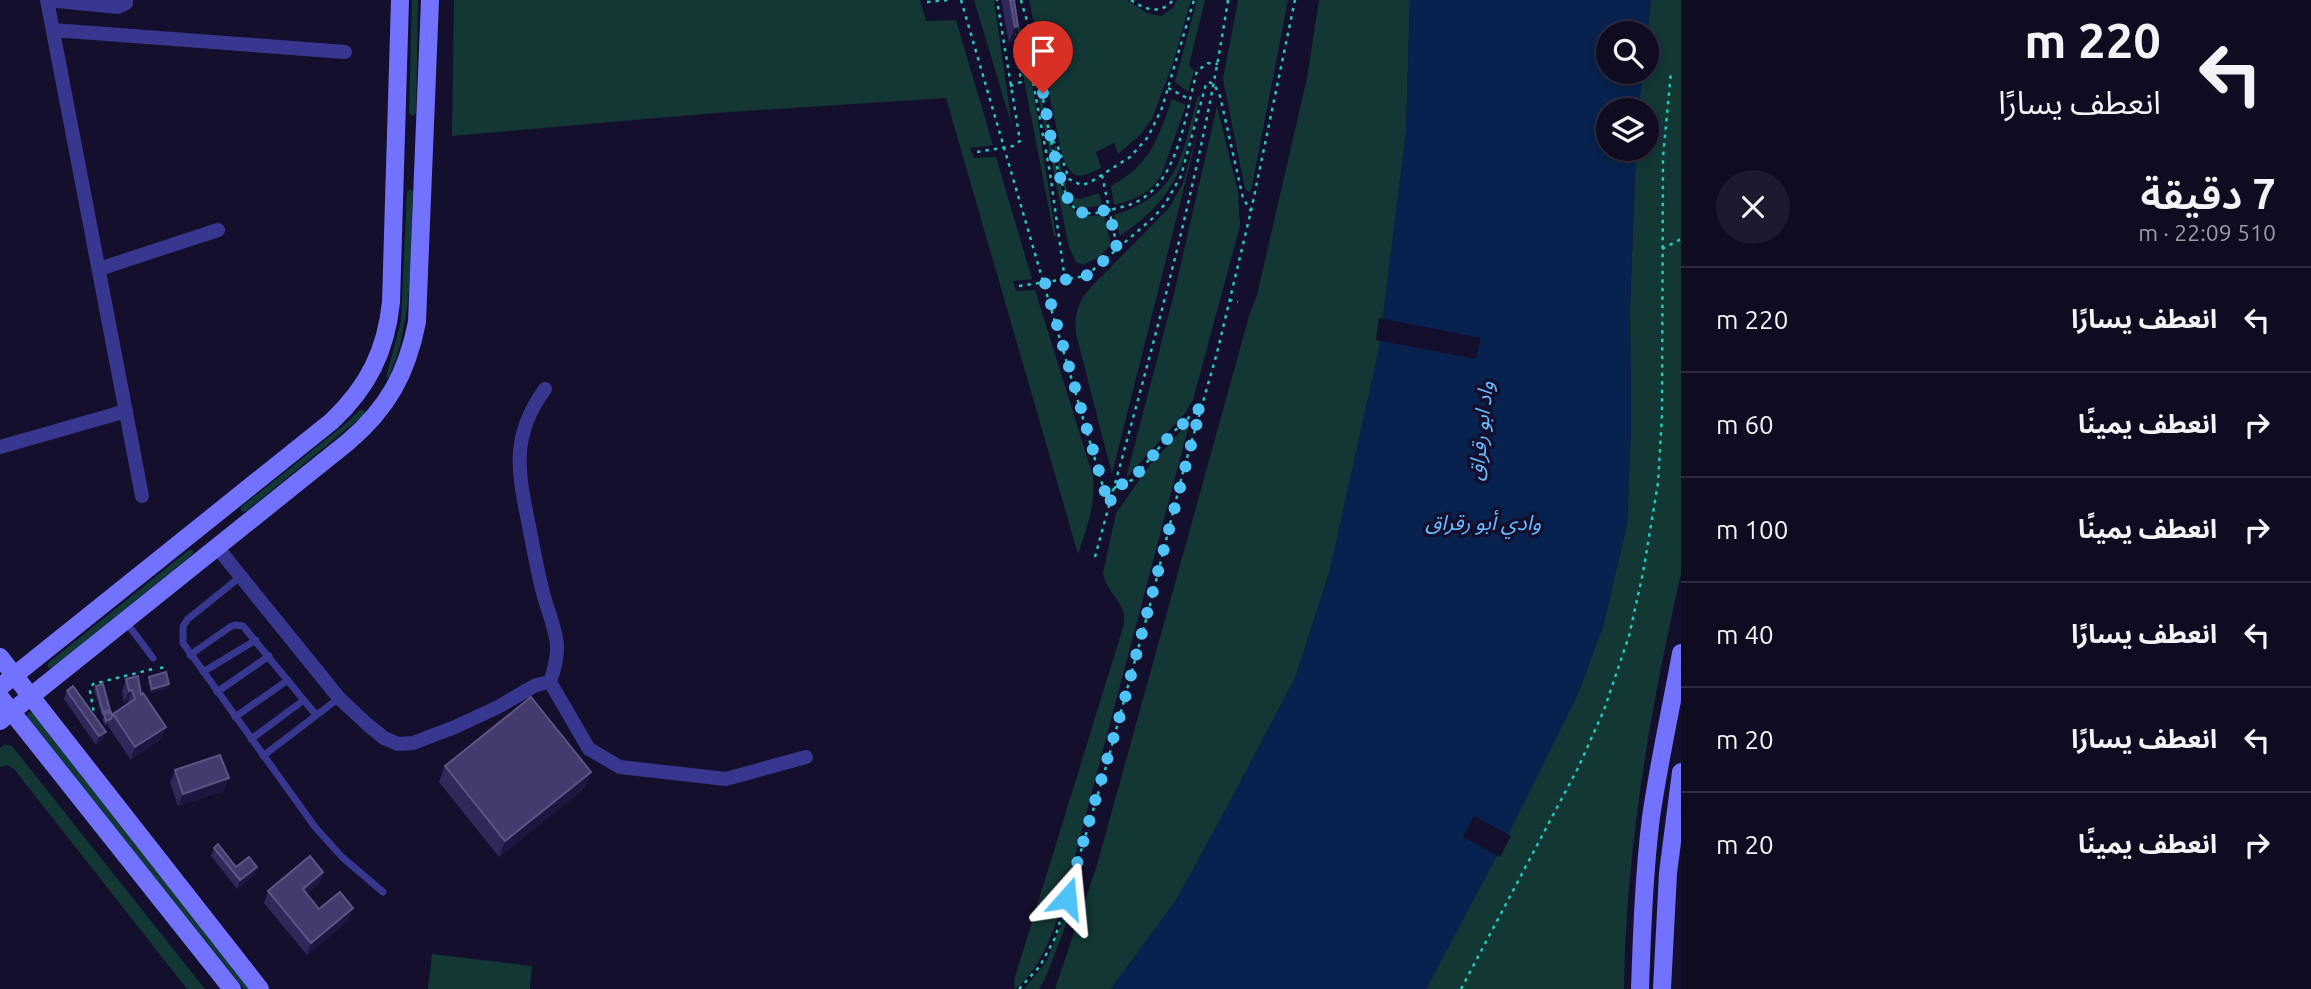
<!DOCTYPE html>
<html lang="ar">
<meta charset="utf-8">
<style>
:root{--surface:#0f0b21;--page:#1d192e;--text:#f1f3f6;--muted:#9b9ba5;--line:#2f2b3f}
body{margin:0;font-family:Ubuntu,"Noto Sans Arabic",sans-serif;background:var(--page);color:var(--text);direction:rtl;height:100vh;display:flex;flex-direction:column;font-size:26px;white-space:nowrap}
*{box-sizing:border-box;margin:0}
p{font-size:23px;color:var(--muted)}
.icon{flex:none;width:38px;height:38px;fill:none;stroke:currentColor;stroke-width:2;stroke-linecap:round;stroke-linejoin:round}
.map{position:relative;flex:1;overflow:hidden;direction:ltr}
.details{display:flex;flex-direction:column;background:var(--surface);width:630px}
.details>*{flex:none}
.hud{background:#0f0b21;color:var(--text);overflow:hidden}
.controls{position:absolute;left:1596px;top:21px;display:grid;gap:14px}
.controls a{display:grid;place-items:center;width:63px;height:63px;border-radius:50%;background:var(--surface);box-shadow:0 4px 10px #0003,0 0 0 2px var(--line);font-size:35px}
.pin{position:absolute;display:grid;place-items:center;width:60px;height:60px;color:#fff;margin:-72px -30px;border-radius:50% 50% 50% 0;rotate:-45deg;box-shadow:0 0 7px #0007}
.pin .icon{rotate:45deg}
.me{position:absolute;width:77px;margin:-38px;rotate:18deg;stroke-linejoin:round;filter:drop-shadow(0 0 5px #0008)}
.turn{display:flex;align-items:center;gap:24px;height:147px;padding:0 35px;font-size:32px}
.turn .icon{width:91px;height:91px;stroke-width:2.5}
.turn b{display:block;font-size:49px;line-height:60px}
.round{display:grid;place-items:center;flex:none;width:74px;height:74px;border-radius:37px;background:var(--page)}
.summary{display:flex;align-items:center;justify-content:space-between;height:119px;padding:0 35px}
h1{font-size:42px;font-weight:600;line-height:52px}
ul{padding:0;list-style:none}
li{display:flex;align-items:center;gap:21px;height:105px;padding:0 35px;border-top:2px solid var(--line)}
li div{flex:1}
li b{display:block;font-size:26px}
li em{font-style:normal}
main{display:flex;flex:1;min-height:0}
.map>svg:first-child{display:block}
.green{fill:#123735}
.water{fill:#07224e}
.pier{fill:#140f2c}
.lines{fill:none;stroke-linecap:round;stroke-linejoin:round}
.path{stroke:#27c7ba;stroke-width:2.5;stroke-dasharray:3.5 5;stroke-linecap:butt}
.lane{stroke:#38378f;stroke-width:7}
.street{stroke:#38378f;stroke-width:14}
.secondary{stroke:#7272ff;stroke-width:18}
.wall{fill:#30285b}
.shaded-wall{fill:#1d1641}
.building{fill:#433b6d;stroke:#5b5484;stroke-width:2}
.route{stroke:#4fc3f7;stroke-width:12;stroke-dasharray:0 21.6}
.labels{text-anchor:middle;stroke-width:7;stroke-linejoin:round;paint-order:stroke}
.water-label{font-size:21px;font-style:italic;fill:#69bcff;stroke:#140f2c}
</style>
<main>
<section class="details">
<div class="hud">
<div class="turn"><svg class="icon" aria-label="left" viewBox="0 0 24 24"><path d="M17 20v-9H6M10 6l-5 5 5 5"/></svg><div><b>220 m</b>انعطف يسارًا</div></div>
</div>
<div class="summary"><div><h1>7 دقيقة</h1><p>510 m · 22:09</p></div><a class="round"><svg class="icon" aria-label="close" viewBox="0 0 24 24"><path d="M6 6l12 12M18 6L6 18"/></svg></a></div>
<ul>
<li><svg class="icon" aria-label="left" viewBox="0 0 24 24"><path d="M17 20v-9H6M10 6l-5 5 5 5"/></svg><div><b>انعطف يسارًا</b></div><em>220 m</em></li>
<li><svg class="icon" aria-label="right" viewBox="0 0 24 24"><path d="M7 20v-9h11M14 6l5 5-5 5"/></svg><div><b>انعطف يمينًا</b></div><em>60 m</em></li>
<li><svg class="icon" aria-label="right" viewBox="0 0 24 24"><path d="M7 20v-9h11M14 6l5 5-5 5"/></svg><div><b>انعطف يمينًا</b></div><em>100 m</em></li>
<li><svg class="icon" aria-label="left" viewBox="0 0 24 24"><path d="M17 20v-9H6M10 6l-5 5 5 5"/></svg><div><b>انعطف يسارًا</b></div><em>40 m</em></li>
<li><svg class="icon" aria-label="left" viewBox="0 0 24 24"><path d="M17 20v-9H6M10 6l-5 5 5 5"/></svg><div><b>انعطف يسارًا</b></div><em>20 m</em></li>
<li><svg class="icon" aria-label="right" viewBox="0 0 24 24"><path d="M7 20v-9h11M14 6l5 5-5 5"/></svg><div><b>انعطف يمينًا</b></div><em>20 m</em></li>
</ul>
</section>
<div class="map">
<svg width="1681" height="989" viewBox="0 0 1681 989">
<rect width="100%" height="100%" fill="#140f2c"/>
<!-- green -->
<path class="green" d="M412,0H418L416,113L413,116L409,113Z
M454,0H920L926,21L956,20L993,145L970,148L974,158L996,157L1032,279L1013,281L1016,291L1035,290L1093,476C1096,504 1087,527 1078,554L946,98L716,113L452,136Z
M974,0H994L1012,126Z
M1012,0L1028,57L1056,236H1054L1022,69L1021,46Z
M1029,0H1127L1147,13L1161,16L1173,8L1177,0H1191L1173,63L1152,119L1140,135L1118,154L1114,143L1096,152L1101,168C1077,180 1072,180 1062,154Z
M1197,0H1205L1189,65L1194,71L1188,92L1175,82Z
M1238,0H1288L1251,191L1249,192L1245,189L1223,79Z
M1319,0H1410L1406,132L1379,349L1330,570L1296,676L1241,781L1177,899L1111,989H1055L1097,865L1249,316L1257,295L1307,78Z
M1651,0H1681V574C1650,710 1626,850 1624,989H1426L1497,855L1603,627L1627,524L1631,426L1630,308L1636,149H1647V110H1638L1643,72H1647V36Z
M1029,51L1032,55L1059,180C1067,208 1074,219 1104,215L1111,245L1099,257L1083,265L1076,262L1069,247Z
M1198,96L1200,97C1185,162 1179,196 1120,236L1114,215C1181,194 1181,156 1198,96Z
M1172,99L1186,105L1161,176C1148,194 1135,200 1114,205L1111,186C1151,164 1157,140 1172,99Z
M1217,106L1238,192L1240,226L1193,400L1186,412L1126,478L1174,294Z
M1201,120L1112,474L1076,334C1074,315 1078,301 1091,287L1169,208L1183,183Z
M1054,146H1056L1067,189L1071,197L1080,199L1099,193L1102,205L1079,209C1061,197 1059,166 1054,146Z
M410,189L413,192C410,256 414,318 389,377L386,378L401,320L407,192Z
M360,410H364L365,414L245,512L241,511V507L344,425Z
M1190,421L1061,909C1051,937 1039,971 1015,989L1014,980L1124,624C1127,602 1106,593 1103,573L1116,513L1150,465Z
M189,550H193V554L52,668H48V663Z
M28,712L33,713L250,989H244L27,717Z
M5,744L12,746L205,989H187L14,769L7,765L0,767V748Z
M1070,903L1074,904L1045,979L1039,989H1024L1046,962Z
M432,954L532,966L530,989H428Z"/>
<!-- water -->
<path class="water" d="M1410,0H1651L1647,36V33H1608V72H1643L1638,110H1608V149H1636L1630,308L1631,426L1627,524L1603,627L1578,694L1508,835L1426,989H1111L1177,899L1241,781L1296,676L1330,570L1379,349L1406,132Z"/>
<!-- pier -->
<path class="pier" d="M1379,318L1481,338L1476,359L1376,340Z
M1474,816L1511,836L1500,857L1463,837Z"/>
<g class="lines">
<!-- path -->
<path class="path" d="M961,0L1108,504
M1021,0C1025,15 1030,30 1034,46C1040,75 1055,195 1076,209C1089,218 1108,210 1122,207C1178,195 1184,118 1197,71L1208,63L1218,64
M1131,0C1145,10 1161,15 1173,0
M927,2L948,0
M1030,33L1026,44L1050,173L1065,280
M1010,86L1021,82L1015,34
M1168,88L1189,99
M1052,141L1057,144L1069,179L1081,185L1089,183L1130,157L1148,137L1162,108L1194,0
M977,152L1013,146L1020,141L997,0
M1102,175L1117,247
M1662,249L1681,239
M1019,286L1086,276L1154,217L1165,204L1181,176L1206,84L1209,82L1214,84L1220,96L1243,198L1251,211
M1229,300L1238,302
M1114,488L1132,480L1168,437L1199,408
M1095,557C1145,373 1199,189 1228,0
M160,668L167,667
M95,719L90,691L93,684L153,669
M1019,989L1040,966L1055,938L1106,767L1150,605L1183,472L1217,353L1251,211L1295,0
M1461,989L1579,766L1604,710L1629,636L1643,573L1658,483L1662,416L1663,157L1671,72"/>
<!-- lane -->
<path class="lane" d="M240,577L188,619L183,626V643L315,827L342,857L383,892
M126,622L153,658
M190,655L230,627L235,625L243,626L316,715
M203,672L256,640
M217,692L269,656
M235,717L288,680
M251,739L304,700
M263,756L339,698"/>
<!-- street -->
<path class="street" d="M47,0L142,496
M47,0L118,7L126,3V0
M53,30L345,52
M99,269L218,230
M545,389C510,437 518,472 529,526C534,551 538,576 545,600C556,635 563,645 550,682
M0,447L126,411
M217,547L339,698L368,725L384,738L398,744L413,743L455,727L498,707L536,685L550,682L589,749L620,767L726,779L806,757"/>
<!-- secondary -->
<path class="secondary" d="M0,657L260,989
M0,687L332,421C368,387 386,351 391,302L400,0
M0,697L232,989
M0,721L348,442C388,408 407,373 417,322L430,0
M1640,989C1642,931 1644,874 1651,817C1659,762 1671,708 1681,653
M1662,989L1668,873L1681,772"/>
</g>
<!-- wall -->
<path class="wall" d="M1001,0H1014L1018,26L1012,42L1009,43Z
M149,677L169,684L168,688L151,693L148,681Z
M126,679L141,695L161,739L131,760L108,726L109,724L105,725L102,719L104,716H102L94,690L96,686L110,710L109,712L112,716L113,714L128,704V702L124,703L122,691Z
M67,691L103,740L96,745L64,699Z
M445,766L591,772L585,788L499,857L439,782Z
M175,770L224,791L178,806L170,783Z
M214,848L236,867H257L254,875L237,889L211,856Z
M323,872L319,884L307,894L319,909L349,920L307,955L264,903L268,891Z"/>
<!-- shaded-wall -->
<path class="shaded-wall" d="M1018,26L1012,42L1009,43L1015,27Z
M169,684L168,688L151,693L152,689Z
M132,690L128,702L124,703L129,691Z
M166,727L161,739L131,760L135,747Z
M106,732L103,740L96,745L99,736Z
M591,772L585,788L499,857L505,841Z
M229,778L224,791L178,806L183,794Z
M257,867L254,875L237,889L240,880Z
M323,872L319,884L298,901L303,889Z
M353,908L349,920L307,955L311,943Z"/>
<!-- building -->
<path class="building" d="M1010,0H1014L1018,26L1015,27Z
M166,672L169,684L152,689L149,677Z
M138,676L141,695L143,693L166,727L135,747L113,714L135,699L132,690L129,691L126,679Z
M103,684L110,710L103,712L96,686Z
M73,686L106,732L99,736L67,691Z
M531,697L591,772L505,841L445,766Z
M111,712L112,716L111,719L106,721L104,714Z
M220,755L229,778L183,794L175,770Z
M218,844L236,867L249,857L257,867L240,880L214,848Z
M310,856L323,872L303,889L319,909L340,892L353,908L311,943L268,891Z"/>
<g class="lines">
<!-- route -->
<path class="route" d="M1043,93C1047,116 1059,198 1076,210C1086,216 1098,212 1109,209L1117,249L1086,276L1045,283L1109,506L1114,488L1132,480L1168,438L1201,407L1125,698L1067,898"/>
</g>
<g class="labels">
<!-- water labels -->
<g class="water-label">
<text transform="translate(1481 431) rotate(-84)" y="7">واد ابو رقراق</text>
<text x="1483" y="530">وادي أبو رقراق</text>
</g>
</g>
</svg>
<div class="controls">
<a><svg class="icon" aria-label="search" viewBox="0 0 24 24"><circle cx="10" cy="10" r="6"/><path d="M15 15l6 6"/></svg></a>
<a><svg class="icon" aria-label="layers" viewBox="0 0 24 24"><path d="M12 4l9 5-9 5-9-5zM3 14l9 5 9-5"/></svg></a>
</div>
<div class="pin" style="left:1043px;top:93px;background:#d93025"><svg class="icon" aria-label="arrive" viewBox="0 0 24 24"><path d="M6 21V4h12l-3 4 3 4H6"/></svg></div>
<svg class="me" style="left:1067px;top:898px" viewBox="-20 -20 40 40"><path d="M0-17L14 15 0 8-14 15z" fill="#4fc3f7" stroke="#fff" stroke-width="4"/></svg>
</div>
</main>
